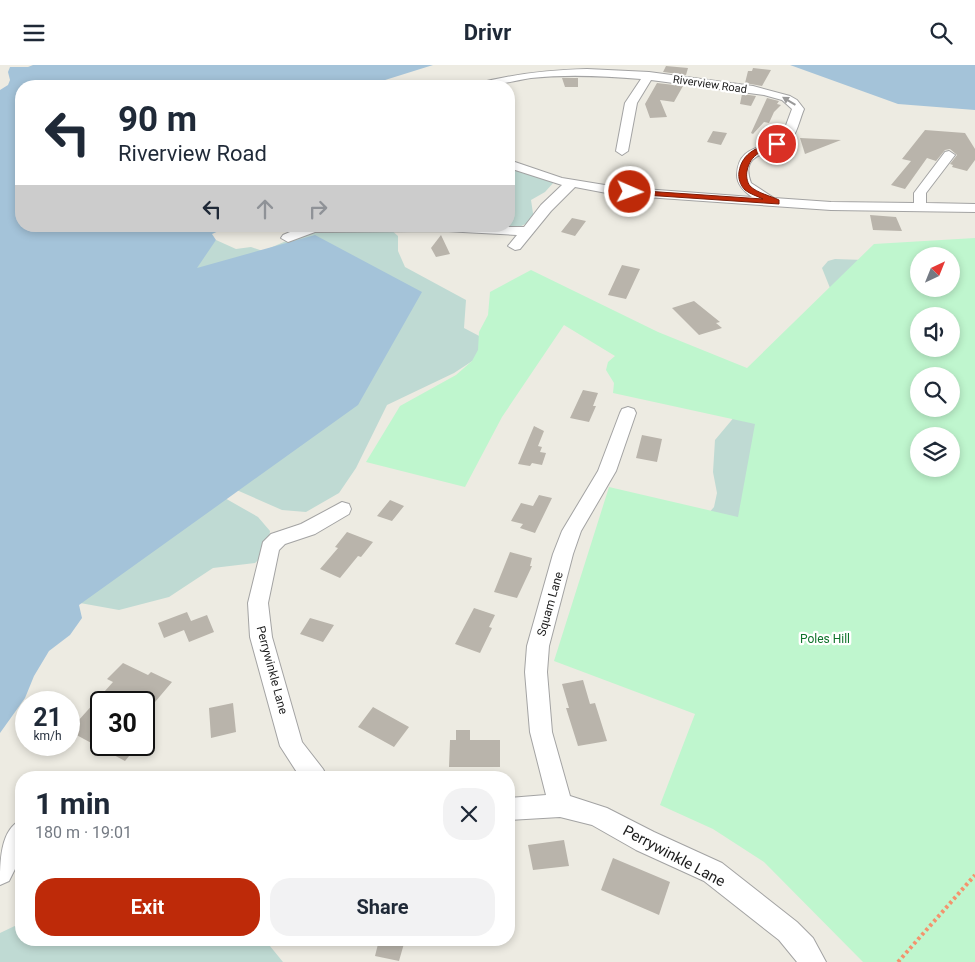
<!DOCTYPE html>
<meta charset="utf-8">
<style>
:root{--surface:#fff;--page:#f2f2f3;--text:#1f2937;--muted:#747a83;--accent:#be2a09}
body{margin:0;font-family:Roboto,sans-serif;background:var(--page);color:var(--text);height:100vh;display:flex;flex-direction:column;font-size:19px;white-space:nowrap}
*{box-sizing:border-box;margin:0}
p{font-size:16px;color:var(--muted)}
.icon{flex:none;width:28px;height:28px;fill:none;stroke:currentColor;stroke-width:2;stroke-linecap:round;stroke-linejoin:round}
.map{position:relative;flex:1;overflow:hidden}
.side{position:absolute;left:15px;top:706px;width:500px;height:175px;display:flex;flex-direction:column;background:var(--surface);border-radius:20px;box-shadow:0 2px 8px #0003}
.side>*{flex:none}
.top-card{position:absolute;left:15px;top:15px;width:500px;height:152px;border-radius:20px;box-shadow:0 2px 8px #0003;background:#fff;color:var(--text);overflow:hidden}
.needle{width:32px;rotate:43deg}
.fabs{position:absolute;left:910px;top:182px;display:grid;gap:10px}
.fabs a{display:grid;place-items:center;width:50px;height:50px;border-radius:50%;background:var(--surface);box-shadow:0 2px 8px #0003;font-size:25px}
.speed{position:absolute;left:15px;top:626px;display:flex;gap:10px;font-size:25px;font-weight:700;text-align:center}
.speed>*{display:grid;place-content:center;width:65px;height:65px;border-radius:50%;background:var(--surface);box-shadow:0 2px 8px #0003;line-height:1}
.speed small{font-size:12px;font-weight:400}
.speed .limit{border:2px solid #111;border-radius:8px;background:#fff;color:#111}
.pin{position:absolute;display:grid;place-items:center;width:42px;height:42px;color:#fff;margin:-21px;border:2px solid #fff;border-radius:50%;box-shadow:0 1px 5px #0007}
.me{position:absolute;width:55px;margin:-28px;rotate:92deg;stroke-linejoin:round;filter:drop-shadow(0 0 4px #0008)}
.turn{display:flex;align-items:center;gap:18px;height:105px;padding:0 20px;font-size:22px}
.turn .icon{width:65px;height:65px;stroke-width:2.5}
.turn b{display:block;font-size:35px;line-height:42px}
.lanes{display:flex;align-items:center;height:48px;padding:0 20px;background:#0003;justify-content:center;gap:25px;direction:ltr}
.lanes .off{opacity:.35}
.round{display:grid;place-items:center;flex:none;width:52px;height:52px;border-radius:20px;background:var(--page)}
.head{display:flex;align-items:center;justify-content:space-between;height:85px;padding:0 20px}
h1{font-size:30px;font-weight:700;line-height:38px}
.button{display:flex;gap:10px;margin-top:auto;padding:10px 20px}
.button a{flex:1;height:58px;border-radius:20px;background:var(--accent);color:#fff;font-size:20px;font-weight:700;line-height:58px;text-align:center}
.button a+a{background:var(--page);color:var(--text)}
header{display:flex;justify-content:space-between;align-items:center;height:65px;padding:0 20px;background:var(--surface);font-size:22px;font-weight:700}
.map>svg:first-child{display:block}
.wetland{fill:#bfdad3}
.park{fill:#bff6ce;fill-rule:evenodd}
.water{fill:#a4c3d9}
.building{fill:#b9b4ab}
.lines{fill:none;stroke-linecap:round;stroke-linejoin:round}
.minor-casing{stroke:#a3a3a3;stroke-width:2}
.path{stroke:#f3936d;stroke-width:4;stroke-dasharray:3 3;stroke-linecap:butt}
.minor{fill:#fff;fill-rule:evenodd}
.oneway{fill:#999}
.route{fill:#be2a09;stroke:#7c1b06}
.labels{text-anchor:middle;stroke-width:4.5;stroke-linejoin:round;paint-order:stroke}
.far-street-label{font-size:11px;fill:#1c1c1c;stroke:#fff}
.street-label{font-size:12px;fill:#1c1c1c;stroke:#fff}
.park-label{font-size:12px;fill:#10732b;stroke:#fff}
.near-street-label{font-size:15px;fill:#1c1c1c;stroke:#fff}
</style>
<header><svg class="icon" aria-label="menu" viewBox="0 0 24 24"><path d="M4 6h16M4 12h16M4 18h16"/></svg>Drivr<svg class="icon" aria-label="search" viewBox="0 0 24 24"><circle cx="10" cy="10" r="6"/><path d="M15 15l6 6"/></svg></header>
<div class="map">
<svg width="975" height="897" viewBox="0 0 975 897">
<rect width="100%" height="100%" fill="#edebe2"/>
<!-- wetland -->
<path class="wetland" d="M509,97L554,117L545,127L531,135L534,155L519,162L485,165L480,161H509Z
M341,164L381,167L390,164L398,171V186L405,202L466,235L464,263L483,273L486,287L454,308L387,340L356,403L339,428L306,447L282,445L216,416L223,432L258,452L270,466L267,487L255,498L213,503L169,532L119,545L80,538L200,192L216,175L236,184L251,182L263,186L307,167Z
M835,194L864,195L830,223L822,203L828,196Z
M759,336L810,454L700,458L714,442L717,428L713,407L715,375L741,344Z
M21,858V875H265L283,897H0V868Z"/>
<!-- park -->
<path class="park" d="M975,173V897H863L764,797L713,764L660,740L695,649L554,596L609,422L738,452L755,359L613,328L614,318L606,305L608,297L615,291L564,260L502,352L465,422L366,397L400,341L456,310L472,296L478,285L479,267L488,250L490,227L531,205L658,267L747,303L874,179ZM919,191H951V224H919ZM919,251H951V284H919ZM919,311H951V344H919ZM919,371H951V404H919Z"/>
<!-- water -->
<path class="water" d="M33,0H433L366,21H21V161H230L212,169L216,175L197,203L315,170L422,227L358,340L79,540L82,553L70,570L49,586L34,611L25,633L0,668V25L8,20L10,15L8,7L10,2H28Z
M790,0H975V45L898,39Z"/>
<!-- building -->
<path class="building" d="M666,1L688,3L686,10L663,7Z
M753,3L771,5L762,21L745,18L748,6H752Z
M562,13H578V22H565Z
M657,18L683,21L674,37L660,35L667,52L650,53L645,39Z
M742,29L756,31L751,41L740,39Z
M767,33L779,36L777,39L781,40L774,47L769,58L764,57L753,69L751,68Z
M925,65L965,68L975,84V95L967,106L952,102L953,100L950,99L957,90L950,84L945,85L936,96L927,93L905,124L891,120L911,96L902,94Z
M713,66L727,68L721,80L707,77Z
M800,73L841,75L805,89Z
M870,150L896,152L902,166L873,165Z
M572,153L586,156L575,171L561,167Z
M441,170L450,189L436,192L431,183Z
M622,200L640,204L626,234L608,230Z
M694,236L720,257L716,258L722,263L699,270L672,243Z
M583,325L598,328L593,341H596L589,357L570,353Z
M534,361L544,366L538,381L542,382L540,387L546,388L542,400L532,398L530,401L518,399Z
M642,370L662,374L657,397L636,393Z
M539,430L552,433L535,468L520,463L523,459L511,456L521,438L533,441Z
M390,435L404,441L392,456L377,451Z
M347,467L373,477L361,492L358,491L340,513L320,504L338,483L335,482Z
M510,487L532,493L530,501H532L517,533L494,527Z
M474,543L495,550L489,562L492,563L480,588L455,579Z
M187,547L191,556L207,550L214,567L189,577L184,565L164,573L158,558Z
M310,553L334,560L323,577L300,569Z
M123,598L148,610L151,607L172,617L144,650V638H101V680H138L125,696L69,666L113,617L107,614Z
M583,615L590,639L595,638L607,676L578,681L566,643H569L562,619Z
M233,638L236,667L211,673L209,643Z
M373,642L409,662L394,682L358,662Z
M456,665H470V675H500V702H449L450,675H456Z
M564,775L569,801L533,805L528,780Z
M613,793L670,817L659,850L601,825Z
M379,875H405L399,896L375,891Z"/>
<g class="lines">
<!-- minor casing -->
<g class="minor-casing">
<path id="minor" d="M587,4L649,7L753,21L790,31L797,35L804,44C800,53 797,69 790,76C776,90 738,84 751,118L774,133L831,137L914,138V128L945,87L949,86L955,90L926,128V138L975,139V147L831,145L617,130L575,122L551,146L520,184L515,185L508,181L517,170L444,166L315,167L288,177L281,173L283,170L304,161L524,162L541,140L562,120L509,103V95L562,113L617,122L752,132C745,127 737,120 737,110C738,79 764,85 782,71L792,44L782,35L764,30L651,15L637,38L628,86L622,90L616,86L625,38L641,14C604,11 568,9 531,13C512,16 493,22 474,21L475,19C513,9 548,5 587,4Z
M628,342L634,344L636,348L616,406L581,466L573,489L549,581L547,607L552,667L570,731L607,743L654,767L722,798L797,857L813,873L826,897H797L779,875L704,816L636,785L592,760L560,752L509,755V733L546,730L530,667L525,607L527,581L553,489L562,466L598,406L620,348L622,344Z
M342,437L349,439L351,444L349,449L315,469L285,479L279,485L268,538L272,572L302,677L323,704L327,712H300L280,681L250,572L248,538L263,477L271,469L301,459Z
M21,755V792L9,816L0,820C0,797 0,765 21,755Z"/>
</g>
<!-- path -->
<path class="path" d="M898,897L975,810"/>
<!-- minor -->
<use href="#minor" class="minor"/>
</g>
<!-- one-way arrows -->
<defs><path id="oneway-solid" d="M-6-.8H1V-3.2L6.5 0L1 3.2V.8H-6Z" transform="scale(1.25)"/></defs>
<use class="oneway" href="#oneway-solid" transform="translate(789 36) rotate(-149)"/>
<!-- route -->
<path class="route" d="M777,77L780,79L779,81C764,84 750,89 747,106C746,111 747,117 750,121C757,128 771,131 779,135V139L630,129L626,127L630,125L763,134C757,131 750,129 745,125C740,120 738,113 739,107C742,87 759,81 777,77Z"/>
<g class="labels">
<!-- far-street labels -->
<g class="far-street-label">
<text transform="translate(710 19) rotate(8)" y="4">Riverview Road</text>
</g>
<!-- street labels -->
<g class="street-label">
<text transform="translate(550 539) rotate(-74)" y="4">Squam Lane</text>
<text transform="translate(272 605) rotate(75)" y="4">Perrywinkle Lane</text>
</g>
<!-- park labels -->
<g class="park-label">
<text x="825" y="578">Poles Hill</text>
</g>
<!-- near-street labels -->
<g class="near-street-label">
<text transform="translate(674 791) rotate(28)" y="5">Perrywinkle Lane</text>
</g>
</g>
</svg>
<div class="fabs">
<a><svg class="needle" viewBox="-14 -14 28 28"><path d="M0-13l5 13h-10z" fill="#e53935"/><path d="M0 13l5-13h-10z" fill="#747a83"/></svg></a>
<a><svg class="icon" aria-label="sound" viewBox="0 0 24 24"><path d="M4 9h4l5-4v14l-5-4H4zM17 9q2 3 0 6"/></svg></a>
<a><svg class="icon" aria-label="search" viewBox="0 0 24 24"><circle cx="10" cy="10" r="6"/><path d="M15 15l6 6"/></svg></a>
<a><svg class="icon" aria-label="layers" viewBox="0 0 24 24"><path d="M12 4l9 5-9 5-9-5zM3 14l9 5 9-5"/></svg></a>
</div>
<div class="speed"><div>21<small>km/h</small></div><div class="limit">30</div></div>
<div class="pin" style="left:777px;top:79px;background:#d93025"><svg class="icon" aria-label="arrive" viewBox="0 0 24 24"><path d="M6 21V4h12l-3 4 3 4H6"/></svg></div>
<svg class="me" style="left:630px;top:127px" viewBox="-20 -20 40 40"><circle r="17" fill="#be2a09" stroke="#fff" stroke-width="3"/><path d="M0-11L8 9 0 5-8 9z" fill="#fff"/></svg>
<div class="top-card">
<div class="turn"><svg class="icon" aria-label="left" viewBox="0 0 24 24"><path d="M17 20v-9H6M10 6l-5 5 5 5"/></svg><div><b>90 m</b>Riverview Road</div></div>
<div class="lanes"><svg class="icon" aria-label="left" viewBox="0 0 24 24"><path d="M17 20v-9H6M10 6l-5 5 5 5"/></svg><svg class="icon off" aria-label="ahead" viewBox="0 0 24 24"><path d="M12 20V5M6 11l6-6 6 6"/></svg><svg class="icon off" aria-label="right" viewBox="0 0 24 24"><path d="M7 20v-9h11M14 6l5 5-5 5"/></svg></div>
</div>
<section class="side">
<div class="head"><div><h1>1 min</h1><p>180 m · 19:01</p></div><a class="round"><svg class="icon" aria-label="close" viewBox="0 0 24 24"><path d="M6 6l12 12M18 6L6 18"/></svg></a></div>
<div class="button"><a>Exit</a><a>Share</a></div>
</section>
</div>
